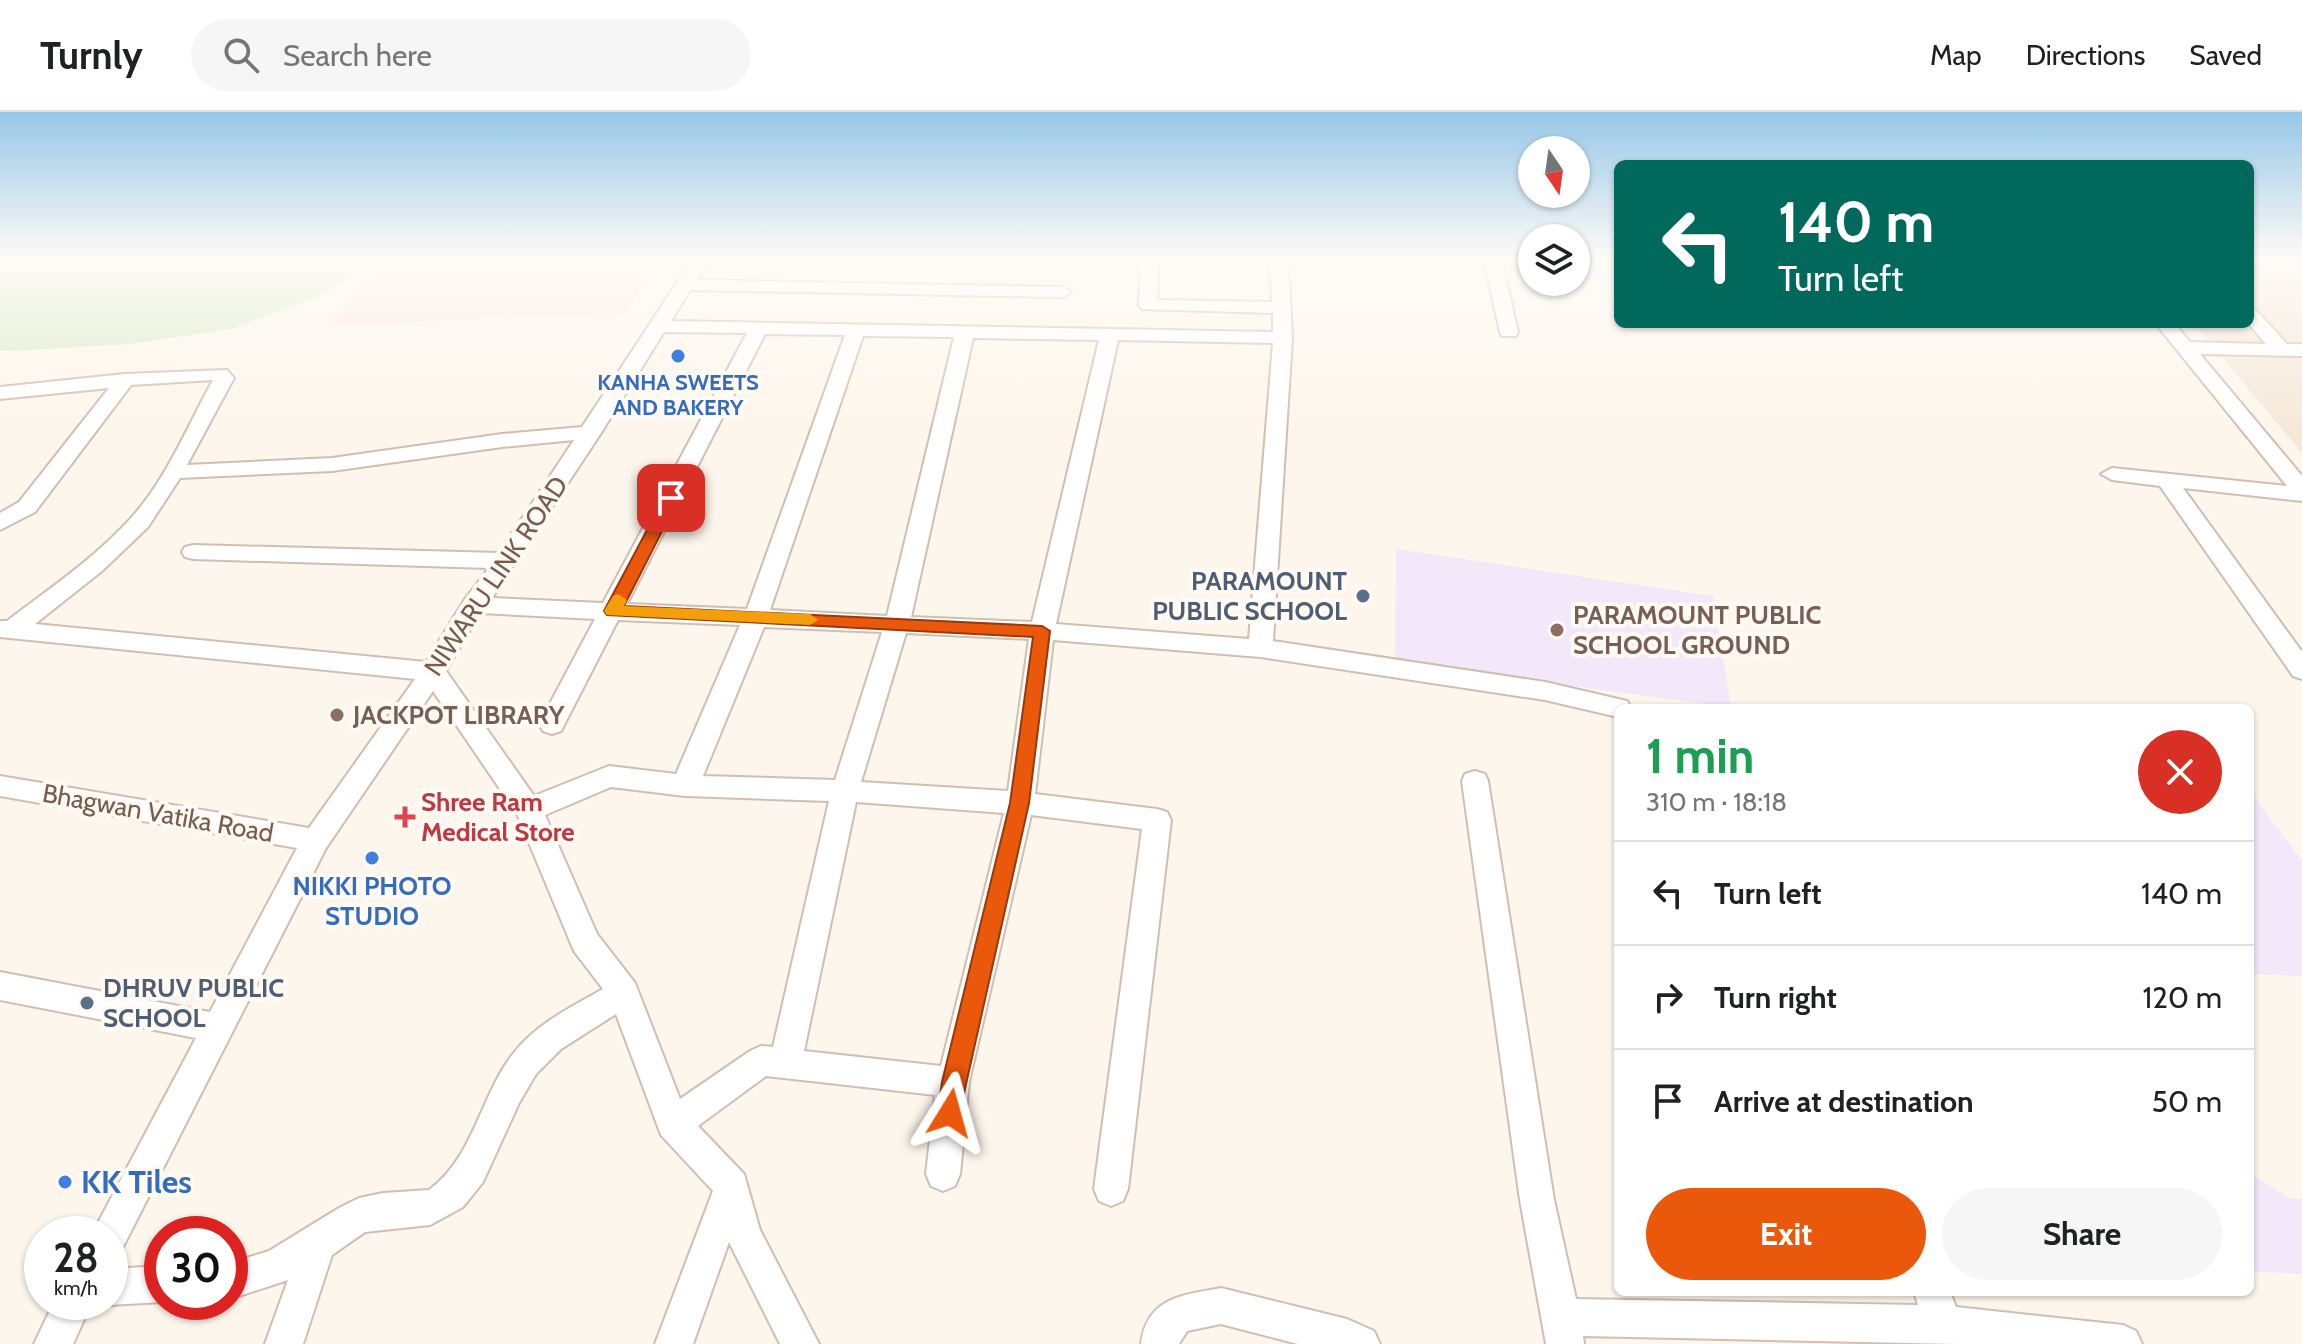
<!DOCTYPE html>
<meta charset="utf-8">
<style>
:root{--surface:#fff;--page:#f6f6f6;--text:#202124;--muted:#757577;--line:#e0e0e0;--accent:#ea580c}
body{margin:0;font-family:Cabin,sans-serif;background:var(--page);color:var(--text);height:100vh;display:flex;flex-direction:column;font-size:30px;white-space:nowrap}
*{box-sizing:border-box;margin:0}
p{font-size:26px;color:var(--muted)}
.icon{flex:none;width:44px;height:44px;fill:none;stroke:currentColor;stroke-width:2;stroke-linecap:round;stroke-linejoin:round}
.map{position:relative;flex:1;overflow:hidden}
.panel{position:absolute;left:1614px;top:592px;width:640px;height:592px;display:flex;flex-direction:column;background:var(--surface);border-radius:12px;box-shadow:0 2px 6px #0004}
.panel>*{flex:none}
.guide{position:absolute;left:1614px;top:48px;width:640px;height:168px;border-radius:12px;box-shadow:0 2px 6px #0004;background:#00695c;color:#fff;overflow:hidden}
.needle{width:52px;rotate:167deg}
.fabs{position:absolute;left:1518px;top:24px;display:grid;gap:16px}
.fabs a{display:grid;place-items:center;width:72px;height:72px;border-radius:50%;background:var(--surface);box-shadow:0 2px 6px #0004;font-size:40px}
.speed{position:absolute;left:24px;top:1104px;display:flex;gap:16px;font-size:40px;font-weight:700;text-align:center}
.speed>*{display:grid;place-content:center;width:104px;height:104px;border-radius:50%;background:var(--surface);box-shadow:0 2px 6px #0004;line-height:1}
.speed small{font-size:20px;font-weight:400}
.speed .limit{border:12px solid #d22;background:#fff;color:#111}
.pin{position:absolute;display:grid;place-items:center;width:68px;height:68px;color:#fff;margin:-34px;border-radius:16px;box-shadow:0 4px 12px #0006}
.me{position:absolute;width:88px;margin:-44px;rotate:8deg;stroke-linejoin:round;filter:drop-shadow(0 0 6px #0008)}
.turn{display:flex;align-items:center;gap:28px;height:168px;padding:0 32px;font-size:36px}
.turn .icon{width:104px;height:104px;stroke-width:2.5}
.turn b{display:block;font-size:56px;line-height:68px}
.round{display:grid;place-items:center;flex:none;width:84px;height:84px;border-radius:42px;background:var(--page)}
.summary{display:flex;align-items:center;justify-content:space-between;height:136px;padding:0 32px}
h1{font-size:48px;font-weight:700;line-height:60px;color:#1e9e55}
.cta{display:flex;gap:16px;margin-top:auto;padding:16px 32px}
.cta a{flex:1;height:92px;border-radius:48px;background:var(--accent);color:#fff;font-size:32px;font-weight:700;line-height:92px;text-align:center}
.cta a+a{background:var(--page);color:var(--text)}
ul{padding:0;list-style:none}
li{display:flex;align-items:center;gap:24px;height:104px;padding:0 32px;border-top:2px solid var(--line)}
li div{flex:1}
li b{display:block;font-size:30px}
li em{font-style:normal}
header{display:flex;align-items:center;gap:48px;box-sizing:border-box;height:112px;padding:0 40px;background:var(--surface);border-bottom:2px solid var(--line)}
header strong{font-size:38px}
nav{display:flex;gap:44px;margin-inline-start:auto;font-size:28px}
.search{width:560px;height:72px;background:var(--page);display:flex;align-items:center;gap:20px;box-sizing:border-box;padding:0 28px;border-radius:44px;color:var(--muted);font-size:30px}
.map>svg:first-child{display:block}
.residential{fill:#f5e8da}
.commercial{fill:#fde8e0}
.education{fill:#f3e8fa}
.green{fill:#d8ecc9}
.lines{fill:none;stroke-linecap:round;stroke-linejoin:round}
.minor-casing{stroke:#d1beb0;stroke-width:4}
.minor{fill:#fff;fill-rule:evenodd}
.route{fill:#ea580c;stroke:#983908;stroke-width:2}
.slow{fill:#f59e0b}
.shop-dot{fill:#3f7fe0;stroke:#fffaf3;stroke-width:3}
.service-dot{fill:#5c6f8a;stroke:#fffaf3;stroke-width:3}
.education-dot{fill:#8d6e63;stroke:#fffaf3;stroke-width:3}
.health-dot{fill:#e0444e;stroke:#fffaf3;stroke-width:3}
.labels{text-anchor:middle;stroke-width:8;stroke-linejoin:round;paint-order:stroke}
.far-shop-label{font-size:22px;font-weight:bold;fill:#366cbe;stroke:#fffaf3}
.street-label{font-size:26px;fill:#7a5c4d;stroke:#fffaf3}
.service-label{font-size:26px;font-weight:bold;fill:#4e5e75;stroke:#fffaf3;text-anchor:end}
.education-label{font-size:26px;font-weight:bold;fill:#785e54;stroke:#fffaf3;text-anchor:start}
.health-label{font-size:26px;font-weight:bold;fill:#be3a42;stroke:#fffaf3;text-anchor:start}
.shop-label{font-size:26px;font-weight:bold;fill:#366cbe;stroke:#fffaf3}
.near-shop-label{font-size:32px;font-weight:bold;fill:#366cbe;stroke:#fffaf3;text-anchor:start}
</style>
<header>
<strong>Turnly</strong>
<div class="search"><svg class="icon" aria-label="search" viewBox="0 0 24 24"><circle cx="10" cy="10" r="6"/><path d="M15 15l6 6"/></svg>Search here</div>
<nav><a>Map</a><a>Directions</a><a>Saved</a></nav>
</header>
<div class="map">
<svg width="2302" height="1232" viewBox="0 0 2302 1232">
<rect width="100%" height="100%" fill="#fdf6ec"/>
<!-- residential -->
<path class="residential" d="M2250,145H2302V341L2194,212H2250Z"/>
<!-- commercial -->
<path class="commercial" d="M383,145H660L625,201L327,214Z"/>
<!-- education -->
<path class="education" d="M1396,437L1713,484L1731,595L1395,551Z
M2250,680L2302,749V864L2250,862Z
M2250,1061L2291,1087H2302V1162L2250,1159Z"/>
<!-- green -->
<path class="green" d="M3,145H371L345,168L320,184L231,217L129,232L12,239L0,238V148Z"/>
<g class="lines">
<!-- minor casing -->
<g class="minor-casing">
<path id="minor" d="M694,145H711L697,168L1062,175L1071,180L1062,185L690,178L671,209L1273,220V201L1142,197L1139,193L1141,145H1159L1157,188L1272,190L1270,145H1288L1292,226L1273,529L1545,570L1627,589L1631,596H1618V605L1545,588L1260,545L1053,528L1035,682L1157,697L1167,700L1171,708L1128,1077L1123,1089L1111,1094L1099,1089L1094,1077L1142,717L1031,703L969,970L960,1062L955,1074L943,1079L931,1074L926,1062L935,983L766,964L698,1014L744,1062L760,1118L819,1232H780L729,1130L693,1232H655L713,1079L661,1023L616,902L561,937L536,962L519,991L483,1070L463,1095L430,1113L365,1120L332,1143L303,1232H265L288,1168L230,1187V1151L269,1139L339,1096L359,1086L383,1081L429,1078C474,1045 480,984 513,942C536,912 571,895 603,877L574,839L517,702L433,579L326,736L123,1135L110,1140V1122H92L196,926L0,888V860L210,900L297,736L0,684V664L309,716L415,567L0,525V509H7C49,477 95,446 131,406C166,368 188,313 213,268L131,273L35,400L0,418V401L19,390L109,276L0,287V275L125,262L227,258L234,266L187,353L332,346L502,322L582,315ZM664,220L747,221L603,491L492,486L601,321ZM765,222L845,223L747,497L627,492ZM863,224L954,225L887,504L770,498ZM973,226L1099,228L1032,510L911,505ZM1118,228L1273,231L1249,527L1056,512ZM574,328L499,441L193,433L185,435L182,440L185,445L193,447L489,456L465,487L426,550L35,512L102,459L148,415L180,366L332,359L502,335ZM480,501L595,507L539,612L543,619L552,622L561,619L618,508L740,513L676,662L609,654L534,684L446,559ZM764,515L882,520L835,668L703,664ZM906,521L1029,527L1008,679L861,670ZM611,675L685,684L829,689L773,935L761,934L750,939L680,987L635,871L597,822L545,703ZM856,690L1004,701L941,954L804,939Z
M1483,145H1501L1518,220L1516,224H1502L1500,220Z
M2292,145H2302V153L2296,152Z
M2250,197L2256,198L2287,232H2302V244L2200,242L2302,364V389L2183,376L2302,540V567L2293,564L2160,374L2112,368L2101,362L2112,356L2287,374L2156,212H2175L2190,230L2266,232L2249,212Z
M1475,659L1485,662L1488,669L1554,1088L1576,1187L1918,1193L1914,1180H1950L1956,1195L2123,1213L2136,1219L2142,1232H1957L1583,1224L1584,1232H1546L1520,1088L1462,669L1465,662Z
M162,1154V1190L110,1193L102,1190H110V1157Z
M1221,1176L1347,1207L1374,1219L1380,1232H1298L1221,1212L1187,1219L1179,1232H1141C1147,1185 1183,1183 1221,1176Z
M54,1190H92L73,1232H34Z"/>
</g>
<!-- minor -->
<use href="#minor" class="minor"/>
</g>
<!-- sky -->
<linearGradient id="sky" x2="0" y2="1"><stop stop-color="#97c7e8"/><stop offset="0.46" stop-color="#fefbf6"/><stop offset="1" stop-color="#fefbf6" stop-opacity="0"/></linearGradient>
<rect width="2302" height="318" fill="url(#sky)"/>
<!-- route -->
<path class="route" d="M671,381L679,386L624,494L1042,514L1050,519L1029,691L958,1008L950,1012L941,1008L938,1001L942,970L1010,691L1033,525L607,503L604,499L664,386Z"/>
<!-- slow -->
<path class="slow" d="M618,482L627,488L624,494L810,502L818,508L810,513L607,503L604,499L613,484Z"/>
<!-- markers -->
<g class="shop-dot">
<circle cx="678" cy="244" r="8"/>
<circle cx="372" cy="746" r="8"/>
<circle cx="65" cy="1070" r="8"/>
</g>
<g class="service-dot">
<circle cx="1363" cy="484" r="8"/>
<circle cx="87" cy="891" r="8"/>
</g>
<g class="education-dot">
<circle cx="1557" cy="518" r="8"/>
<circle cx="337" cy="603" r="8"/>
</g>
<path class="health-dot" d="M401 693h8v8h8v8h-8v8h-8v-8h-8v-8h8z"/>
<g class="labels">
<!-- far-shop labels -->
<g class="far-shop-label">
<text x="678" y="278">KANHA SWEETS<tspan x="678" dy="25">AND BAKERY</tspan></text>
</g>
<!-- street labels -->
<g class="street-label">
<text transform="translate(496 464) rotate(-56)" y="9">NIWARU LINK ROAD</text>
<text transform="translate(158 701) rotate(10)" y="9">Bhagwan Vatika Road</text>
</g>
<!-- service labels -->
<g class="service-label">
<text x="1347" y="478">PARAMOUNT<tspan x="1347" dy="30">PUBLIC SCHOOL</tspan></text>
<text x="103" y="885" text-anchor="start">DHRUV PUBLIC<tspan x="103" dy="30">SCHOOL</tspan></text>
</g>
<!-- education labels -->
<g class="education-label">
<text x="1573" y="512">PARAMOUNT PUBLIC<tspan x="1573" dy="30">SCHOOL GROUND</tspan></text>
<text x="353" y="612">JACKPOT LIBRARY</text>
</g>
<!-- health labels -->
<g class="health-label">
<text x="421" y="699">Shree Ram<tspan x="421" dy="30">Medical Store</tspan></text>
</g>
<!-- shop labels -->
<g class="shop-label">
<text x="372" y="783">NIKKI PHOTO<tspan x="372" dy="30">STUDIO</tspan></text>
</g>
<!-- near-shop labels -->
<g class="near-shop-label">
<text x="81" y="1081">KK Tiles</text>
</g>
</g>
</svg>
<div class="fabs">
<a><svg class="needle" viewBox="-14 -14 28 28"><path d="M0-13l5 13h-10z" fill="#e53935"/><path d="M0 13l5-13h-10z" fill="#757577"/></svg></a>
<a><svg class="icon" aria-label="layers" viewBox="0 0 24 24"><path d="M12 4l9 5-9 5-9-5zM3 14l9 5 9-5"/></svg></a>
</div>
<div class="speed"><div>28<small>km/h</small></div><div class="limit">30</div></div>
<div class="pin" style="left:671px;top:386px;background:#d93025"><svg class="icon" aria-label="arrive" viewBox="0 0 24 24"><path d="M6 21V4h12l-3 4 3 4H6"/></svg></div>
<svg class="me" style="left:950px;top:1001px" viewBox="-20 -20 40 40"><path d="M0-17L14 15 0 8-14 15z" fill="#ea580c" stroke="#fff" stroke-width="4"/></svg>
<div class="guide">
<div class="turn"><svg class="icon" aria-label="left" viewBox="0 0 24 24"><path d="M17 20v-9H6M10 6l-5 5 5 5"/></svg><div><b>140 m</b>Turn left</div></div>
</div>
<section class="panel">
<div class="summary"><div><h1>1 min</h1><p>310 m · 18:18</p></div><a class="round" style="background:#d93025;color:#fff"><svg class="icon" aria-label="close" viewBox="0 0 24 24"><path d="M6 6l12 12M18 6L6 18"/></svg></a></div>
<ul>
<li><svg class="icon" aria-label="left" viewBox="0 0 24 24"><path d="M17 20v-9H6M10 6l-5 5 5 5"/></svg><div><b>Turn left</b></div><em>140 m</em></li>
<li><svg class="icon" aria-label="right" viewBox="0 0 24 24"><path d="M7 20v-9h11M14 6l5 5-5 5"/></svg><div><b>Turn right</b></div><em>120 m</em></li>
<li><svg class="icon" aria-label="arrive" viewBox="0 0 24 24"><path d="M6 21V4h12l-3 4 3 4H6"/></svg><div><b>Arrive at destination</b></div><em>50 m</em></li>
</ul>
<div class="cta"><a>Exit</a><a>Share</a></div>
</section>
</div>
